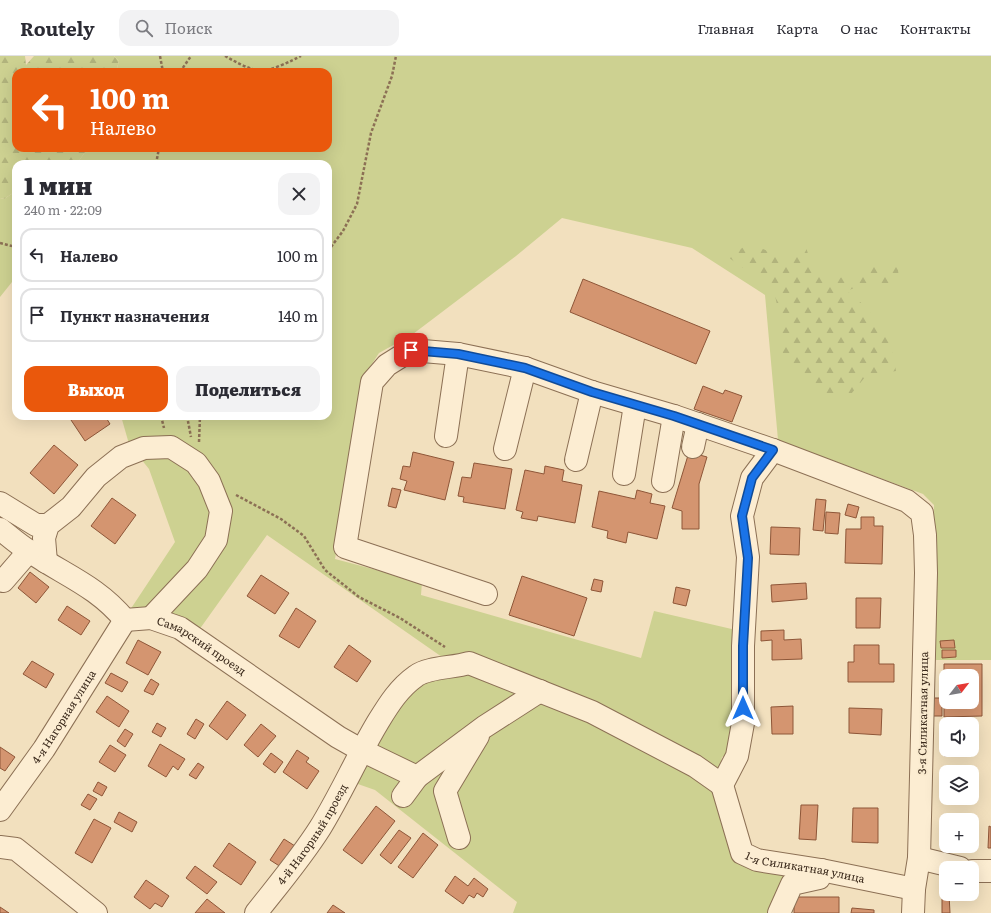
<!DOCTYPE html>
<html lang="ru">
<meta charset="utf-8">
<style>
:root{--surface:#fff;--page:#f2f2f3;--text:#2b2b33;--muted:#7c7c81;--line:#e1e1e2;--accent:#ea580c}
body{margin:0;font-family:Literata,serif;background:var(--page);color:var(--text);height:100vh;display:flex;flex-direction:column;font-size:15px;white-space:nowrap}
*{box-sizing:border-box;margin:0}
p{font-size:13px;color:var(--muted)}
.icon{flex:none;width:22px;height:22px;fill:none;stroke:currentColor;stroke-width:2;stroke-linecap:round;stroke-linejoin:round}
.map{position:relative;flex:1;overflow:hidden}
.panel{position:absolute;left:12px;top:104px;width:320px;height:260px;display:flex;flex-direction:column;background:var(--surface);border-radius:12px;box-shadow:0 4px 16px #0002}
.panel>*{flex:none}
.top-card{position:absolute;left:12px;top:12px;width:320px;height:84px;border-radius:12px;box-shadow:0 4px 16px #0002;background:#ea580c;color:#fff;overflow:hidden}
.needle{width:26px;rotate:59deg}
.tools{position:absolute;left:939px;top:613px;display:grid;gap:8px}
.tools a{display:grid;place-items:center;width:40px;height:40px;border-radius:8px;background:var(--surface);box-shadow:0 4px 16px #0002;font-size:20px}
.pin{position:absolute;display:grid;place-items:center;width:34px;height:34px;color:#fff;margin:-17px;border-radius:8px;box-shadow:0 2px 6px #0006}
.me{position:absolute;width:44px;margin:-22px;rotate:0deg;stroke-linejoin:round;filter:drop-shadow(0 0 3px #0008)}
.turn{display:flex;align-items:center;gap:14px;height:84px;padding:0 12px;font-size:18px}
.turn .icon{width:52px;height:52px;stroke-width:2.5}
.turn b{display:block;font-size:28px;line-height:34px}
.round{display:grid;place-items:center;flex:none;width:42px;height:42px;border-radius:12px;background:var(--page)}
.headline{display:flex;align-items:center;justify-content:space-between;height:68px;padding:0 12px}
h1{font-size:24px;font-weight:800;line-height:30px}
.action{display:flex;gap:8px;margin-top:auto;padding:8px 12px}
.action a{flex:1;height:46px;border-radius:12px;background:var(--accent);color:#fff;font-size:16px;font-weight:800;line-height:46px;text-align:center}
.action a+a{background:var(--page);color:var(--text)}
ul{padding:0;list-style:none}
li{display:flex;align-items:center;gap:12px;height:54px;margin:0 8px 6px;padding:0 4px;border:2px solid var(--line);border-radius:12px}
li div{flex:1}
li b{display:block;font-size:15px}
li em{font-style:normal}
header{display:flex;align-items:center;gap:24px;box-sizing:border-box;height:56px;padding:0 20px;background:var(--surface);border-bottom:1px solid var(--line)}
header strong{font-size:19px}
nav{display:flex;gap:22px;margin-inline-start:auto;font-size:14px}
.search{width:280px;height:36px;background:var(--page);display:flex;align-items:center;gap:10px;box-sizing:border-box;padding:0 14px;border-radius:12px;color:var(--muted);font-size:15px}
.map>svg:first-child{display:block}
.green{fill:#cdd191}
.forest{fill:url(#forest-firs)}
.building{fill:#d49570;stroke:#8e5638;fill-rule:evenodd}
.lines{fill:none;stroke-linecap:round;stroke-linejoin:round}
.minor-casing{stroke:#8c7055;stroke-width:24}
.path{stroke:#8c7055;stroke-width:2.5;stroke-dasharray:3 2;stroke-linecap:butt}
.minor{stroke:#fcedd2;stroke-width:22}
.route-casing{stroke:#114b97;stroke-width:10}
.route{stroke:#1a73e8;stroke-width:7}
.labels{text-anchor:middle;stroke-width:4;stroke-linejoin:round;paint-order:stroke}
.street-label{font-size:11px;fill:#3a291b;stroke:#f9eace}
</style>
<header>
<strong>Routely</strong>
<div class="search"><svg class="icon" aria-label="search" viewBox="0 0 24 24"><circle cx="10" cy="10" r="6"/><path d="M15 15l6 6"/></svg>Поиск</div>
<nav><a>Главная</a><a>Карта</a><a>О нас</a><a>Контакты</a></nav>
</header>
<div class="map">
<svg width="991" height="857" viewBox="0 0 991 857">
<defs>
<pattern id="forest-firs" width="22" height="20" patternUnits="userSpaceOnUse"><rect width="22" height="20" fill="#cdd191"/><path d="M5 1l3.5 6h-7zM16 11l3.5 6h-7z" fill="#b1b37c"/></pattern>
</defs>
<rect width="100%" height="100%" fill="#f2e0be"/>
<!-- green -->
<path class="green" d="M114,0H991V604H931L934,449L923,438L778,384L765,239L692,192L562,162L516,200L413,278L379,297L368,314L335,503L422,526L421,539L641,602L654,555L736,574L733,696L722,701L715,736L740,803L791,814L784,857H513L517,846L375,734L355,727L373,682L442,601L267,479L199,574L130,554L175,486L149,413L129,388L121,360H328V108H80L78,106L88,92H328V16H116L119,5Z
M16,135V227L12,226L0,241V142L4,143Z"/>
<!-- forest -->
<path class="forest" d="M0,0H25L26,9L34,0H114L119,5L116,16H16V92H88L78,106L80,108H16V135L4,143L0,142Z
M750,187L781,201L806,191L813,215L834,223L852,219L880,207L898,211L899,230L864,228L847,235L866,251L890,283L896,315L866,320L851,338L830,343L805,329L783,304L781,267L774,235L728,201Z"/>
<!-- building -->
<path class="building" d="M583,223L710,275L696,308L570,256Z
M703,330L723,338L725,334L742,340L732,366L694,353Z
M70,360H105L110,368L85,385L69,361Z
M54,389L78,409L54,438L30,417Z
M413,396L454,406L445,444L404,434L407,425L400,423L403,410L410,411Z
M689,396L707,401L699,428V473H682V455L672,452Z
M474,407L512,413L505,453L463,446L464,441L458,440L462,421L471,422Z
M545,410L564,414L562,425L582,429L575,467L538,460L537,465L521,462L523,456L516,454L525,414L544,418Z
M392,432L401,434L396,452L388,450Z
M637,434L652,438L650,447L665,450L657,483L628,476L626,487L607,482L608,475L592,471L599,435L635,443Z
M112,442L136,459L115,488L91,470Z
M816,443L826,444L823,475L813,474Z
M848,448L859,451L856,462L845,459Z
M826,456L840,457L838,478L825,477Z
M861,461H874V470H883L882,508L845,507L846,473H861Z
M771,471L800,472L799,499L770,498Z
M30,516L49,531L36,547L18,532Z
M261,519L289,537L275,558L247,540Z
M522,520L587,542L574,580L509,559Z
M594,523L603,525L601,536L591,534Z
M806,527L807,543L772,546L771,529Z
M676,531L690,534L686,550L673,547Z
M856,542H881L880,572H856Z
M67,550L90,565L81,579L58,564Z
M296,552L316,565L299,592L279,580Z
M784,574V584L801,583L802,603L772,604V584L761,585V575Z
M138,584L161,596L148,619L126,607Z
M954,584L955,592H941L940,585Z
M349,589L371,605L357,626L334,611Z
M854,589H879V608H894V626H848V606H854Z
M942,594H956V601L942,602Z
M32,605L54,618L46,632L23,618Z
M944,608H982V660L944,661ZM946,620H972V646H946Z
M111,617L128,626L122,636L105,627Z
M151,623L159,628L153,639L144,635Z
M107,640L129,655L119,671L96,656Z
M931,642H942V660H931Z
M227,645L246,659L227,684L209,670Z
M793,650V678H772L771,651Z
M849,652L882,653L881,679L849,677Z
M196,663L204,668L195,683L187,678Z
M157,667L166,672L161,681L152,676Z
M261,668L276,680L258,701L244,689Z
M125,673L133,678L125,691L117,685Z
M944,683H946V694H972V683V700H944Z
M160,688L185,703L178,714L173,710L166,721L148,710Z
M110,689L126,699L115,716L99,706Z
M0,691L15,701L5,715L0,712Z
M297,694L309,702L306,706L319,715L307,733L283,716Z
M271,697L283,706L275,717L263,708Z
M198,707L204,711L196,723L189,719Z
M98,726L107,731L102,740L93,735Z
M88,738L97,743L90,754L81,749Z
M801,749H818L816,784L799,783Z
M376,750L395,765L362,808L343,794Z
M853,752H878V787L852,786Z
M119,756L137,766L132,776L114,766Z
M94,763L111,772L92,807L75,797Z
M989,770L991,771V792H988Z
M399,774L411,782L391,808L380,799Z
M423,777L438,789L413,822L398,811Z
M284,783L295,790L281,811L270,804Z
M229,787L256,806L241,829L213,810Z
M195,810L217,826L207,838L186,822Z
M455,820L468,830L474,822L488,833L483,841L477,837L474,842L469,839L463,848L445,835Z
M146,824L169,840L162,851L155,847L150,853L134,841Z
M942,834H946V838H949L950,857H942Z
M794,841H839V857H794Z
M207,843L225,857H195Z
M333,849L345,857H327Z
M0,851L9,857H0Z
M852,852L874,854V857H851Z"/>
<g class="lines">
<!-- minor casing -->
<g class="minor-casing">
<g id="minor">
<path d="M446,380L458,298"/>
<path d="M693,391L698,368"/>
<path d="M505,393L525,312"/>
<path d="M576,404L592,336"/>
<path d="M624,418L635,349"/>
<path d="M663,425L674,360"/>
<path d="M0,447L36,469H48"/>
<path d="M0,473C9,480 19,489 29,495C64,519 97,530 125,564"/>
<path d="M46,506L44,482L48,469L71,451L96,421L121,401L144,392L171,391L196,407L209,425L221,455L216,484L197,513L151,562"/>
<path d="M3,525L29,495"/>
<path d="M486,538L345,491L372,326L387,309L411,294L458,298L525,312L592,336L674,360L773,394L907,445L922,457L925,479L926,517L919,802L914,833L913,857"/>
<path id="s1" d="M125,564L151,562L180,572L338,681L361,694L417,721L484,671L540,635"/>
<path d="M722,729L737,700L743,667V590L748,501L742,460L752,422L773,394"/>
<path id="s2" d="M722,729L742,797L757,804L821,814L914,833"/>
<path d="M403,740L417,721"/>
<path id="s3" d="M0,754L44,693L125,564"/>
<path d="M459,782L445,735L478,680"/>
<path d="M0,791L16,793L96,857"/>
<path d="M919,802L960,812"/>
<path d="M972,815H991"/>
<path id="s4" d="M256,857C278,829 301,802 320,772C341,738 357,701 378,666C389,648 399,632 416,620C428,611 453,612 469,607L592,656L695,710L722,729"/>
<path d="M779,857L792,828L819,822L821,814"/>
</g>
</g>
<!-- path -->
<path class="path" d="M160,0L163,16
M225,0C236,6 248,13 260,15C269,16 293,4 301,0
M180,16L191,0
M156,108L159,92
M0,187L16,191
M328,195L343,175L357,148L371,77L392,20L396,0
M161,360L164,372
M187,360L191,381
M199,386L200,360
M236,439L281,463L304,480L325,514L359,541L400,562L445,591"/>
<!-- minor -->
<use href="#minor" class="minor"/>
</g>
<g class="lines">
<!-- route casing -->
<g class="route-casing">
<path id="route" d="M411,294L458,298L525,312L592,336L674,360L773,394L752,422L742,460L748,502L743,590V652"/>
</g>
<!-- route -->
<use href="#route" class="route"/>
</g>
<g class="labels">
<!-- street labels -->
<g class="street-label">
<text dy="4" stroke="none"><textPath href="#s1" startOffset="84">Самарский проезд</textPath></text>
<text transform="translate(923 657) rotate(-89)" y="4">3-я Силикатная улица</text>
<text dy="4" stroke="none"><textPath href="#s3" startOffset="113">4-я Нагорная улица</textPath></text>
<text dy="4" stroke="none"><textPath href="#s4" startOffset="97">4-й Нагорный проезд</textPath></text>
<text dy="4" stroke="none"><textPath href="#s2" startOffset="136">1-я Силикатная улица</textPath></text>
</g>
</g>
</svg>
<div class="tools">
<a><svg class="needle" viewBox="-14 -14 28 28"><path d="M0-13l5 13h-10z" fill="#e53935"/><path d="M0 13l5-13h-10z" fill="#7c7c81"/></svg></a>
<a><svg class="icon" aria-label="sound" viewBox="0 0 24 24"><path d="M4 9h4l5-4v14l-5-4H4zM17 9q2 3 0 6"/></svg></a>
<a><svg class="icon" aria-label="layers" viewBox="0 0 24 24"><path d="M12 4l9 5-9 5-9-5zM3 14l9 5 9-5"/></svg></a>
<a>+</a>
<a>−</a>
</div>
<div class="pin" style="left:411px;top:294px;background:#d93025"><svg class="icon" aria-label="arrive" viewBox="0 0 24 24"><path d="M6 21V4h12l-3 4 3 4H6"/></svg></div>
<svg class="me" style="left:743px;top:652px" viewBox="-20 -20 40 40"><path d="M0-17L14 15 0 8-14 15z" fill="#1a73e8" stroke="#fff" stroke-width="4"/></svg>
<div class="top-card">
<div class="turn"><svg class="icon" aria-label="left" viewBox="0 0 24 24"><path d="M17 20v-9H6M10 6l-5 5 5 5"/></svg><div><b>100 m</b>Налево</div></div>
</div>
<section class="panel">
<div class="headline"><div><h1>1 мин</h1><p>240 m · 22:09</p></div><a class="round"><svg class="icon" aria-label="close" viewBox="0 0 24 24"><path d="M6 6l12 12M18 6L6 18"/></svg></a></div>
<ul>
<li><svg class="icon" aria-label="left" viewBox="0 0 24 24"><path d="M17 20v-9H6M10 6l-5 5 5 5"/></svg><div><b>Налево</b></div><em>100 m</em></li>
<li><svg class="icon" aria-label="arrive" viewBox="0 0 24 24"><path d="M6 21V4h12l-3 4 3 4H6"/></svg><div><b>Пункт назначения</b></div><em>140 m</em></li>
</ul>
<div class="action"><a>Выход</a><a>Поделиться</a></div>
</section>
</div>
